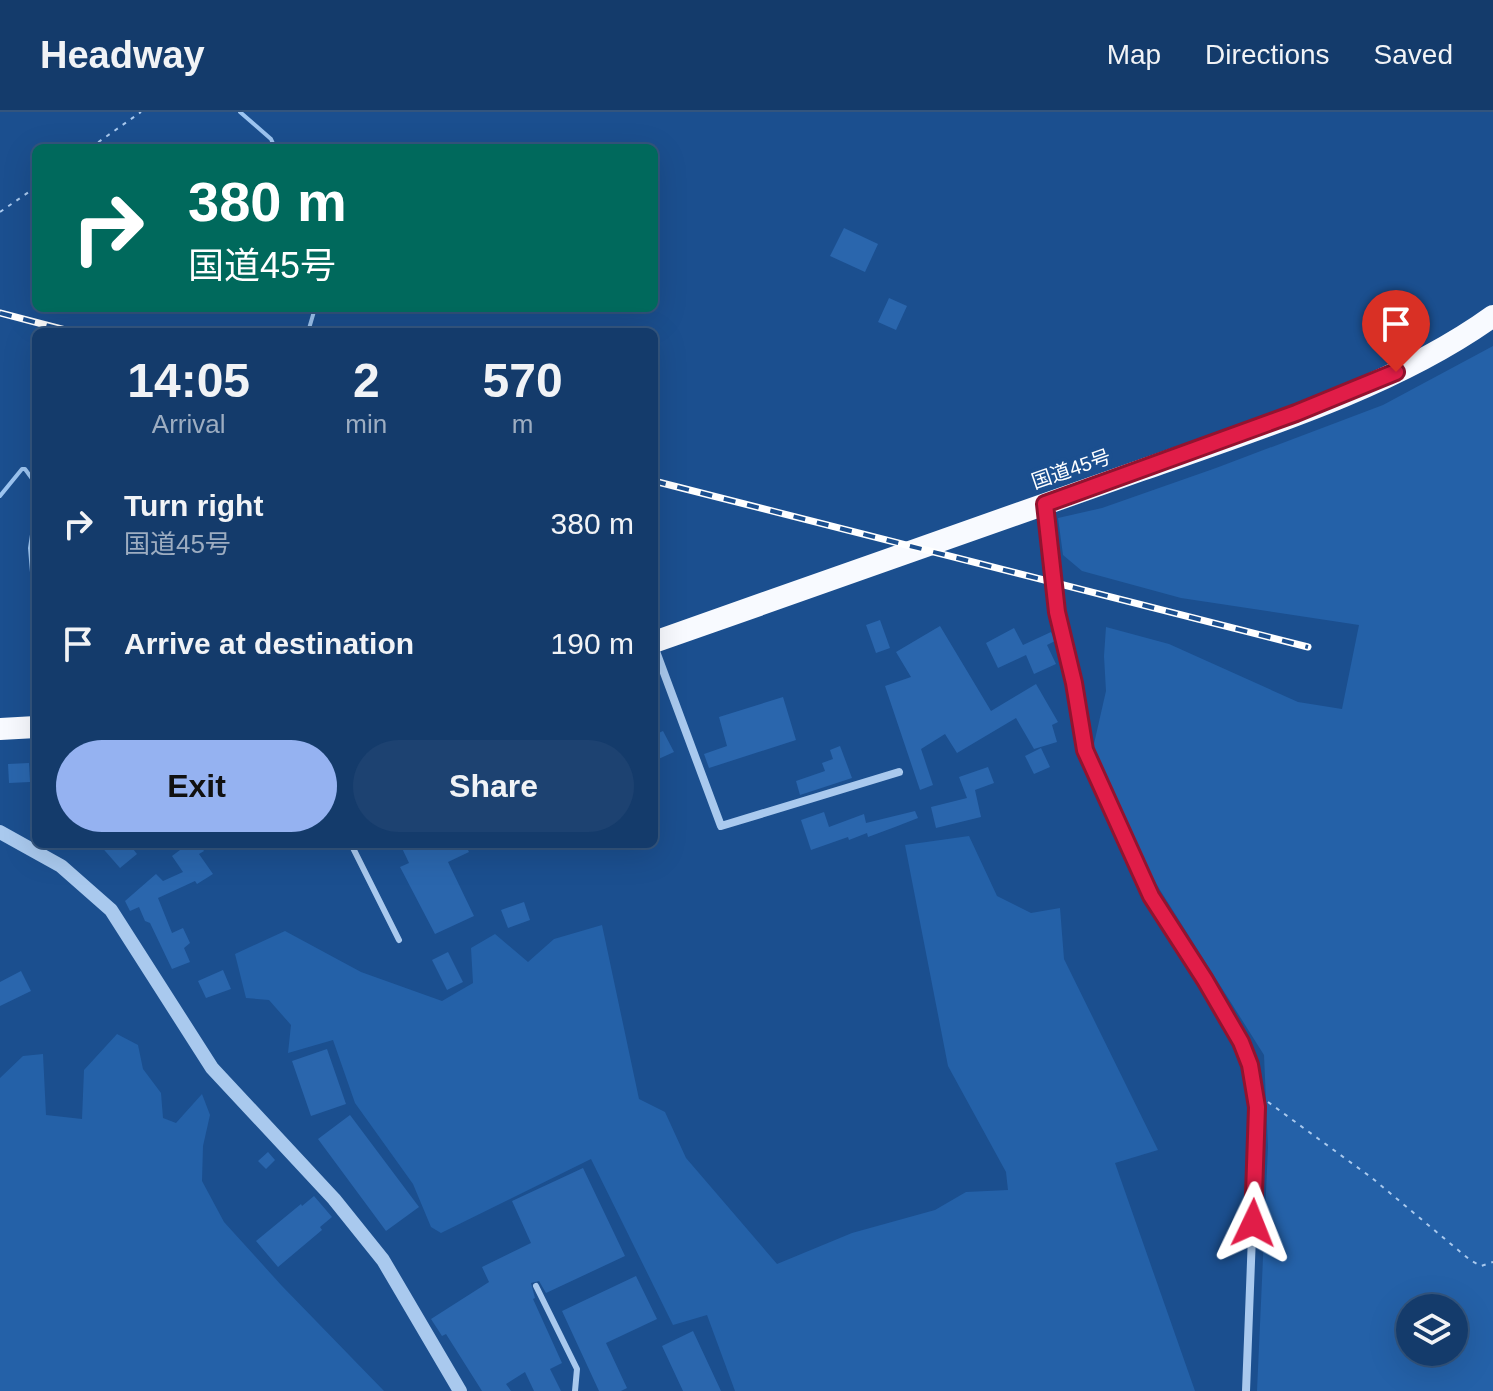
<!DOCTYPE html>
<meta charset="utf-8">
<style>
:root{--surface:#143b6b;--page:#1d4271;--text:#f1f3f6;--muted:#9dadc1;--line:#33557e;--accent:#95b2f1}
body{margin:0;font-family:Arial,"Noto Sans JP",sans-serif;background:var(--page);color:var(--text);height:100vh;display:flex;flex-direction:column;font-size:30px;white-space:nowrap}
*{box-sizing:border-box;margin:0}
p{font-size:26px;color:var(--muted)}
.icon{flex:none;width:44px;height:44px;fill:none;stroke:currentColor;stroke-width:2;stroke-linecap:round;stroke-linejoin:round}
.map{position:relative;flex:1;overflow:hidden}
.details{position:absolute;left:32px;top:216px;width:626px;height:520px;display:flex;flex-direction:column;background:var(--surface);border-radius:12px;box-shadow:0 8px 32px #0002,0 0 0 2px var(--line)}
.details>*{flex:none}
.hud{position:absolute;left:32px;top:32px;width:626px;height:168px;border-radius:12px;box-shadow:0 8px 32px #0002,0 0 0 2px var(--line);background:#00695c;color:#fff;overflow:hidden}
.buttons{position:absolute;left:1396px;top:1182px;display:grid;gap:16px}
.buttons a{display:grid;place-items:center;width:72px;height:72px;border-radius:50%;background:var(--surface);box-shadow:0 8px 32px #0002,0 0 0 2px var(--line);font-size:40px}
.pin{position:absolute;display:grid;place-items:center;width:68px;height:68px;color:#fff;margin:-82px -34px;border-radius:50% 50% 50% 0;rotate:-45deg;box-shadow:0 0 8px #0007}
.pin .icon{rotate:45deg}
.me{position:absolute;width:88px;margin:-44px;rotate:2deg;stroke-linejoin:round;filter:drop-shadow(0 0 6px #0008)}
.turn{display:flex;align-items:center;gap:28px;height:168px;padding:0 24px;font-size:36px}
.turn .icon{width:104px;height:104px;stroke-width:2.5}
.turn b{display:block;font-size:56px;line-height:68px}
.eta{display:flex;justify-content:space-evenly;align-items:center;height:136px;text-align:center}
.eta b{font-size:48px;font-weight:600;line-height:56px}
.primary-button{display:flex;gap:16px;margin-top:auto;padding:16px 24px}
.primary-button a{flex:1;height:92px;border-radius:48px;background:var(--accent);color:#111;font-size:32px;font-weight:600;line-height:92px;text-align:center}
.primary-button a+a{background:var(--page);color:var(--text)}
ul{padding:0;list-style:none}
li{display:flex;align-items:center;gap:24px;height:120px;padding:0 24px}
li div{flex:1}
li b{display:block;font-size:30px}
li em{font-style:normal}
header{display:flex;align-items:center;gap:48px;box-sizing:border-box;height:112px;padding:0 40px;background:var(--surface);border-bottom:2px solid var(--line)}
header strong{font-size:38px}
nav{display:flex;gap:44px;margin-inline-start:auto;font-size:28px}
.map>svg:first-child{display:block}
.green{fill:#2461a8;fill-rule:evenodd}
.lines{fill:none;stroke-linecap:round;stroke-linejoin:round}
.stream{stroke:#9cc4f0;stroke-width:4}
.building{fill:#2a66ad}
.path{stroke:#a9c9ee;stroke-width:2;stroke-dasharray:4 6;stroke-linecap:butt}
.service{stroke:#a9c9ee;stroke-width:6}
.minor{stroke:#a9c9ee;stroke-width:8}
.tertiary{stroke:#a9c9ee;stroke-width:14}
.trunk{stroke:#f8faff;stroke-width:22}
.rail-casing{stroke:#fff;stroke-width:7}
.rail{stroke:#1b4f8f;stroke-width:4;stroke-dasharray:12;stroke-linecap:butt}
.route-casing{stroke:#92132f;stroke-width:20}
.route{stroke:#e11d48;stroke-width:14}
.labels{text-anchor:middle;stroke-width:8;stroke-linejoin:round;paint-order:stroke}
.street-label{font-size:20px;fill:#fff;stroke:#1b4f8f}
</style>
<header>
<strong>Headway</strong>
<nav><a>Map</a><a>Directions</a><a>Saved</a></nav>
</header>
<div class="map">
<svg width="1493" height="1279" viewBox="0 0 1493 1279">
<rect width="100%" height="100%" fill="#1b4f8f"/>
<!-- green -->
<path class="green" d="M1493,234V1279H1257L1268,1035L1264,943L1160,778L1088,658L1106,579L1104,544L1106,515L1169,532L1298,590L1342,597L1359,513L1181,486L1082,459L1063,443L1058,406L1102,396L1216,356L1383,293ZM1410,1196H1454V1240H1410Z
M969,724L997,784L1031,801L1060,796L1064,847L1158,1038L1115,1051L1195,1279H735L707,1203L673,1213L591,1047L441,1121L431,1115L413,1072L355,991L333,928L288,941L291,913L269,888L246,886L235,842L285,819L361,860L442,889L473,871L471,836L495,822L528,850L554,827L602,813L639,987L665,1000L686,1046L777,1152L852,1121L935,1098L966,1080L1008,1078L1006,1060L948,954L905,733Z
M117,922L138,933L143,957L161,981L163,1006L176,1011L202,982L210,1003L203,1034L202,1069L224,1110L282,1174L384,1279H0V966L23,944L43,942L46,1003L82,1007L84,958Z"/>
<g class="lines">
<!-- stream -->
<path class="stream" d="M240,0L271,27L275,36
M308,220L315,196
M0,384L22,357H25L33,368L36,383
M36,396L30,436L36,508"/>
</g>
<!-- building -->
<path class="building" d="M844,116L878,132L865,160L830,144Z
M889,186L907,194L896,218L878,210Z
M880,508L890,536L876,541L866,513Z
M940,514L991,599L1036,572L1058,610L1052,613L1057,630L1034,637L1016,606L957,641L945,622L921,637L933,673L920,678L885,574L911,565L896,540Z
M1014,516L1023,533L1051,520L1055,529L1047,533L1056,552L1034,562L1026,543L998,556L986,531Z
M783,585L796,628L709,656L704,642L727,634L719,605Z
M663,619L674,640L654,649V623Z
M840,634L852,666L800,683L796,669L825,659L822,651L833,647L830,638Z
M1041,636L1050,655L1034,662L1025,644Z
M29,651L30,670L9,671L8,652Z
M988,655L994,671L975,678L981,705L936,716L931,695L967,686L959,665Z
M915,699L918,706L895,715L868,725L867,721L849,728L848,725L811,738L801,708L824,700L829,715L864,702L866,711Z
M99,732H129L137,742L120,756Z
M188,732H199L204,739L199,742L213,762L197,772L195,769L158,786L172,821L183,816L190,831L184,836L190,850L172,857L150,811L145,809L139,795L130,799L125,789L156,762L163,769L183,760L172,744Z
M400,732H465L469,740L448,750L474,804L435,822L400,755L409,751Z
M524,790L530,808L508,816L501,798Z
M448,840L463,870L447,878L432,848Z
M223,858L231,877L206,886L198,869Z
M21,859L31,879L0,894V870Z
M327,937L346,992L311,1004L292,949Z
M350,1003L419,1095L386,1119L318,1027Z
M268,1040L275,1048L266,1057L258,1049Z
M583,1056L625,1144L546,1181L539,1169L531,1171L535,1186L533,1187L562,1251L550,1257L561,1279H534L525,1260L506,1272L511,1279H482L446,1222L442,1224L431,1207L489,1170L482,1155L531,1131L512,1089Z
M314,1084L332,1105L320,1115L322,1118L278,1155L256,1129L301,1092L302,1094Z
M636,1164L657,1207L606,1231L627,1276L621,1279H599L562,1199Z
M693,1219L721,1279H683L662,1234Z"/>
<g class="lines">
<!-- path -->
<path class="path" d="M90,36L141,0
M0,100L36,75
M1268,990L1372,1066L1470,1148L1481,1154L1493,1150"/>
<!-- service -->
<path class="service" d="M351,732L399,828
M536,1174L577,1257L575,1279"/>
<!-- minor -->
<path class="minor" d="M1045,393L1057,500L1074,571L1085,638L1151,784L1205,868L1241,930L1250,953L1257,995L1246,1279
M654,534L721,714L899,660"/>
<!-- tertiary -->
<path class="tertiary" d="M0,720L61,754L111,798L212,956L334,1087L383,1148L460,1279"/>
<!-- trunk -->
<path class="trunk" d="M654,530C816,473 977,416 1139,359C1253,319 1395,275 1493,204
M0,617L36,615"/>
<!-- rail casing -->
<g class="rail-casing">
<path id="rail" d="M0,201L73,220
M654,369L1308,535"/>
</g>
<!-- rail -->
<use href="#rail" class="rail"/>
</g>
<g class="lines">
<!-- route casing -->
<g class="route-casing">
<path id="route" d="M1253,1111L1257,995L1250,953L1241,930L1205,868L1151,784L1085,638L1074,571L1057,500L1045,392L1296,301L1396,260"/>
</g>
<!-- route -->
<use href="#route" class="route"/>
</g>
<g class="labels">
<!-- street labels -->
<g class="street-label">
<text transform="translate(1071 357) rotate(-19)" y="7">国道45号</text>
</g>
</g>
</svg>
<div class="buttons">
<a><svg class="icon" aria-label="layers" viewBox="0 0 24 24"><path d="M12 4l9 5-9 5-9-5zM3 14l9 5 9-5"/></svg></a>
</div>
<div class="pin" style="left:1396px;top:260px;background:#d93025"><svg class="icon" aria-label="arrive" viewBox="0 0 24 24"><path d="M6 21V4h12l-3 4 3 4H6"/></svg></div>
<svg class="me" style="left:1253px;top:1111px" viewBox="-20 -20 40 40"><path d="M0-17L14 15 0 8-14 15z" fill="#e11d48" stroke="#fff" stroke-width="4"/></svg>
<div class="hud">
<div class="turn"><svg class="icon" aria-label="right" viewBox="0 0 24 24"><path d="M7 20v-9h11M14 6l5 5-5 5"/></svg><div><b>380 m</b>国道45号</div></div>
</div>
<section class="details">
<div class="eta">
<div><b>14:05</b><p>Arrival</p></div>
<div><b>2</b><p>min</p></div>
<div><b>570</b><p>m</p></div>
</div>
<ul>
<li><svg class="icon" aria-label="right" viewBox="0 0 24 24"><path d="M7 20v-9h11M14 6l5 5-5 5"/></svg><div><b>Turn right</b><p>国道45号</p></div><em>380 m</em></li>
<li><svg class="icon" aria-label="arrive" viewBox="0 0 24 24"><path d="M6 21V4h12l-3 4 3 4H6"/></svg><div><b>Arrive at destination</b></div><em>190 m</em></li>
</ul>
<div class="primary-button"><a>Exit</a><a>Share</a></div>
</section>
</div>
